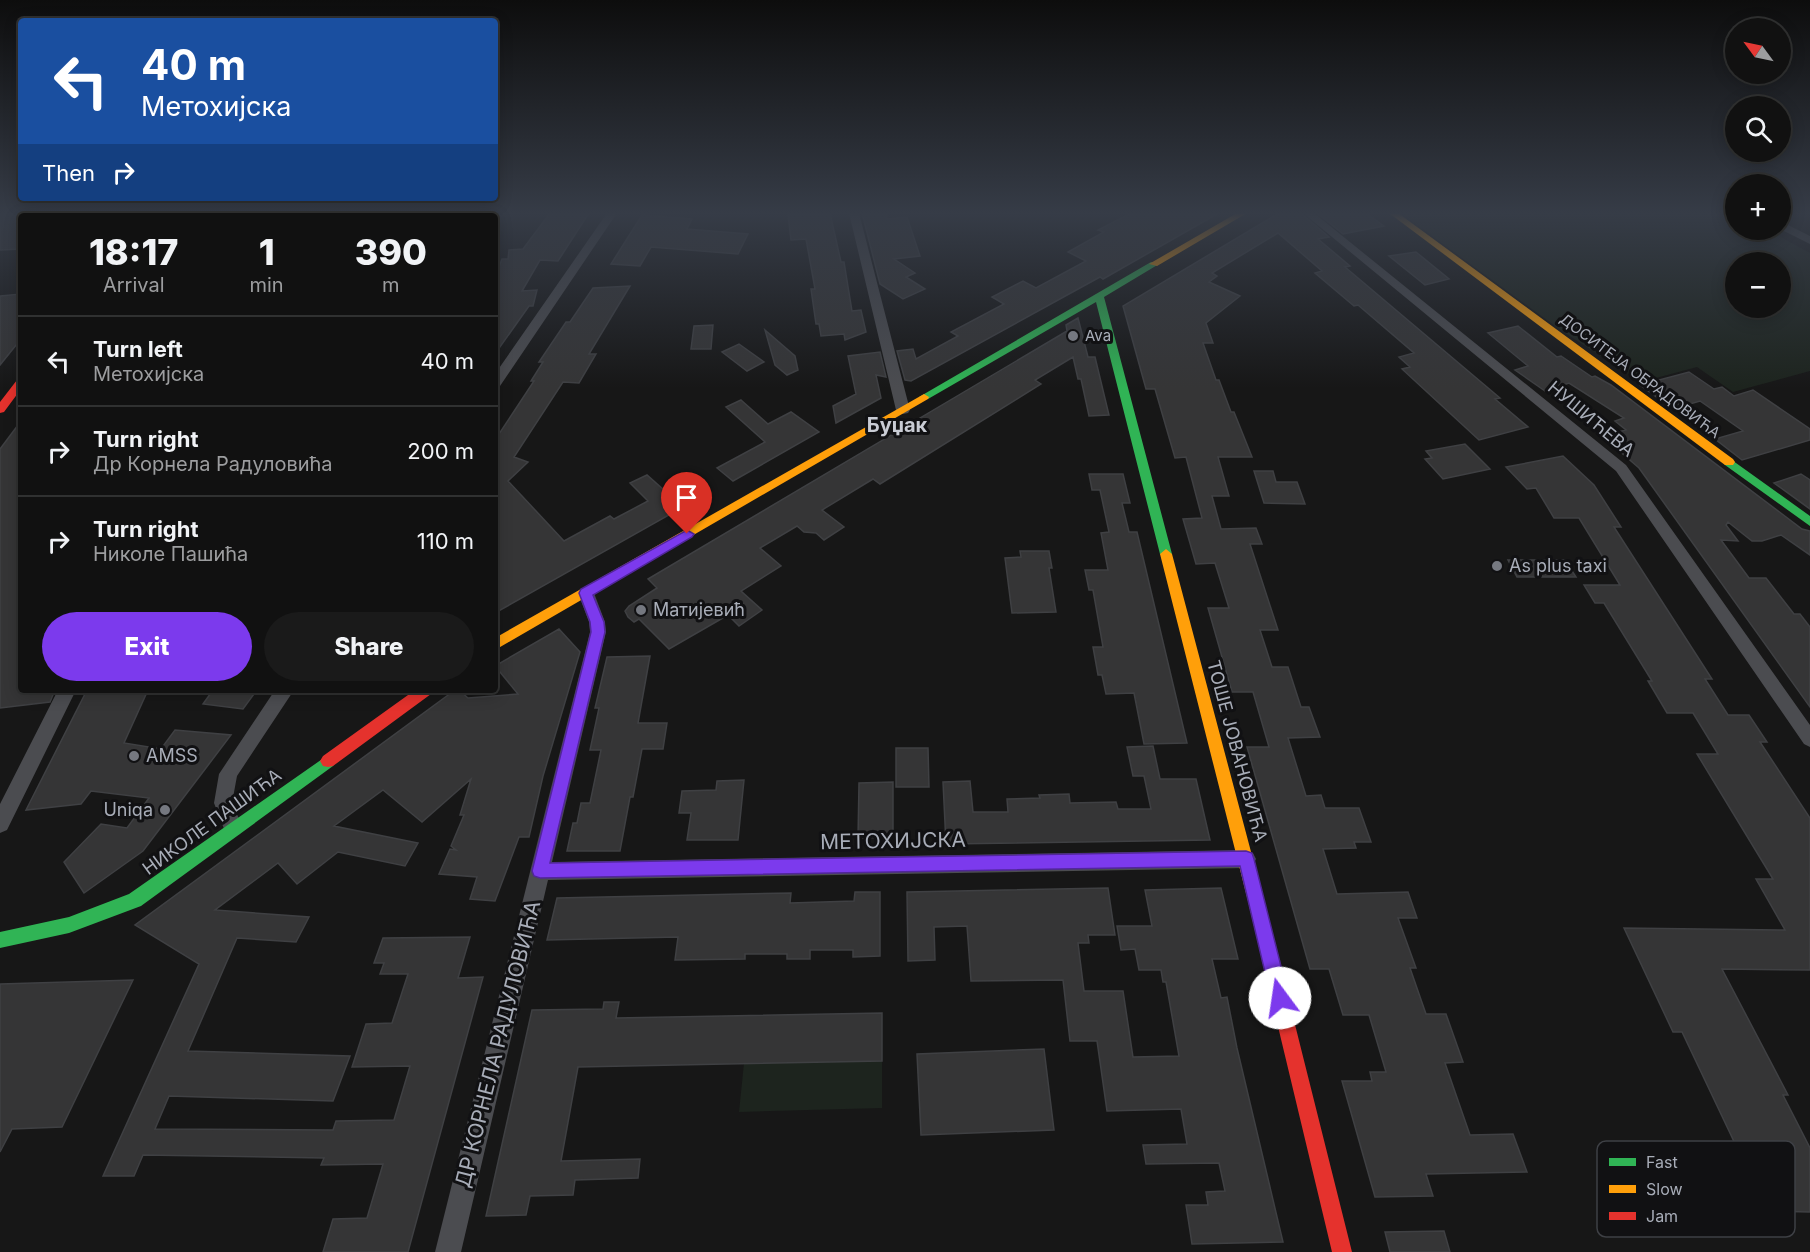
<!DOCTYPE html>
<meta charset="utf-8">
<style>
:root{--surface:#111;--page:#1a1a1a;--text:#f1f3f6;--muted:#9c9d9f;--line:#303131;--accent:#7c3aed}
body{margin:0;font-family:Inter,sans-serif;background:var(--page);color:var(--text);height:100vh;display:flex;flex-direction:column;font-size:22px;white-space:nowrap}
*{box-sizing:border-box;margin:0}
p{font-size:20px;color:var(--muted)}
.icon{flex:none;width:33px;height:33px;fill:none;stroke:currentColor;stroke-width:2;stroke-linecap:round;stroke-linejoin:round}
.map{position:relative;flex:1;overflow:hidden}
.side{position:absolute;left:18px;top:213px;width:480px;height:480px;display:flex;flex-direction:column;background:var(--surface);border-radius:6px;box-shadow:0 3px 15px #0003,0 0 0 2px var(--line)}
.side>*{flex:none}
.hud{position:absolute;left:18px;top:18px;width:480px;height:183px;border-radius:6px;box-shadow:0 3px 15px #0003,0 0 0 2px var(--line);background:#1a4fa0;color:#fff;overflow:hidden}
.needle{width:39px;rotate:303deg}
.fabs{position:absolute;left:1725px;top:18px;display:grid;gap:12px}
.fabs a{display:grid;place-items:center;width:66px;height:66px;border-radius:50%;background:var(--surface);box-shadow:0 3px 15px #0003,0 0 0 2px var(--line);font-size:30px}
.pin{position:absolute;display:grid;place-items:center;width:51px;height:51px;color:#fff;margin:-62px -26px;border-radius:50% 50% 50% 0;rotate:-45deg;box-shadow:0 0 6px #0007}
.pin .icon{rotate:45deg}
.me{position:absolute;width:66px;margin:-33px;rotate:346deg;stroke-linejoin:round;filter:drop-shadow(0 0 4px #0008)}
.turn{display:flex;align-items:center;gap:21px;height:126px;padding:0 24px;font-size:27px}
.turn .icon{width:78px;height:78px;stroke-width:2.5}
.turn b{display:block;font-size:42px;line-height:51px}
.then{display:flex;align-items:center;height:57px;padding:0 24px;background:#0003;gap:12px;font-size:22px}
.eta{display:flex;justify-content:space-evenly;align-items:center;height:102px;text-align:center}
.eta b{font-size:36px;font-weight:800;line-height:42px}
.cta{display:flex;gap:12px;margin-top:auto;padding:12px 24px}
.cta a{flex:1;height:69px;border-radius:36px;background:var(--accent);color:#fff;font-size:24px;font-weight:800;line-height:69px;text-align:center}
.cta a+a{background:var(--page);color:var(--text)}
ul{padding:0;list-style:none}
li{display:flex;align-items:center;gap:18px;height:90px;padding:0 24px;border-top:2px solid var(--line)}
li div{flex:1}
li b{display:block;font-size:22px}
li em{font-style:normal}
.map>svg:first-child{display:block}
.green{fill:#1d241e;fill-rule:evenodd}
.building{fill:#353536;stroke:#3f4043;stroke-width:1.5}
.lines{fill:none;stroke-linecap:round;stroke-linejoin:round}
.street{fill:#4b4c50;fill-rule:evenodd}
.fast{fill:#30b455;fill-rule:evenodd}
.slow{fill:#ff9f0a;fill-rule:evenodd}
.jam{fill:#e5322d;fill-rule:evenodd}
.route{fill:#7c3aed;stroke:#51269a;stroke-width:1.5}
.poi-dot{fill:#757880;stroke:#111113;stroke-width:2}
.labels{text-anchor:middle;stroke-width:6;stroke-linejoin:round;paint-order:stroke}
.far-poi-label{font-size:15px;fill:#a8adb8;stroke:#111113;text-anchor:start}
.far-street-label{font-size:15px;fill:#a8adb8;stroke:#111113}
.street-label{font-size:18px;fill:#a8adb8;stroke:#111113}
.poi-label{font-size:18px;fill:#a8adb8;stroke:#111113;text-anchor:start}
.neighbourhood-label{font-size:20px;font-weight:bold;fill:#c9ccd4;stroke:#111113}
.near-street-label{font-size:21px;fill:#a8adb8;stroke:#111113}
.key{fill:#111113;stroke:#3e4045;stroke-width:1.5}
.key-label{font-size:16px;fill:#a8adb8}
</style>
<div class="map">
<svg width="1810" height="1252" viewBox="0 0 1810 1252">
<rect width="100%" height="100%" fill="#171717"/>
<!-- green -->
<path class="green" d="M1409,213H1735L1736,230H1768L1810,253V371L1733,392L1697,367L1641,382L1562,331L1402,214ZM1736,262H1780V308H1736Z
M882,1061V1108L739,1112L744,1063Z"/>
<!-- building -->
<path class="building" d="M0,213H21V249L0,250Z
M550,213H589L558,261L540,260L522,291L537,290L533,306H529L495,354V277L502,259H508L509,250L523,249Z
M830,213L841,262H844L852,311L861,310L866,332L845,340L844,334L821,336L819,324H816L811,289H815L806,239L791,240L788,215Z
M862,213H886L887,219L907,217L920,256L894,259L915,273L906,277L925,289L903,299L880,284Z
M1131,213H1219L1103,279L1100,277L911,381L905,380L897,351L913,349L916,359L958,336L951,332L1004,304L992,297L1023,281L1036,288L1086,261L1068,252L1104,232L1098,230Z
M1279,213H1301L1329,237L1318,239L1350,266L1345,267L1500,398L1495,399L1528,427L1479,440L1402,369L1410,367L1399,357L1414,353L1358,305L1354,306L1315,273L1322,271L1278,233L1212,273L1217,276L1209,282L1240,296L1206,323L1213,343H1203L1216,380H1219L1231,412H1234L1252,457H1218L1229,496H1212L1221,529L1256,528L1262,544H1250L1278,630H1260L1272,667H1288L1301,707H1309L1320,737L1288,738L1306,796L1321,795L1325,808H1359L1371,842H1354L1356,848L1323,849L1337,894L1408,892L1417,918H1398L1416,968H1410L1426,1014H1446L1463,1062L1445,1063L1470,1135L1513,1134L1527,1172L1426,1174L1433,1196L1375,1197L1342,1081H1372L1370,1072H1386L1369,1015H1343L1329,969H1310L1247,747H1269L1253,692H1232L1208,608H1229L1215,563L1196,564L1183,519L1202,518L1186,457L1175,458L1155,389H1146L1123,306Z
M1317,213H1366L1384,226L1343,234Z
M642,215L692,219L687,229L748,234L738,254L651,247L640,266L611,264Z
M1416,252L1449,279L1425,285L1389,256Z
M630,286L589,354H596L579,383L563,382L514,457L528,462L508,481L564,541L610,516L614,519L648,501L630,483L647,475L683,507L495,613V440L534,381H531L543,362H539L566,322H570L593,288Z
M21,294V339L0,365V296Z
M1078,318L1088,357H1095L1109,415L1089,416L1081,379H1078L1073,357L1035,380L1041,384L880,484L873,479L822,510L844,527L824,540L816,533L804,532L797,526L760,548L781,566L741,591L762,610L739,626L728,615L669,649L639,619L634,622L628,617L625,611L629,606L657,588L648,579L1067,331L1066,325Z
M713,325L711,349H691L694,326Z
M1518,326L1557,357L1561,356L1592,377L1595,376L1611,385L1802,529L1810,531V555L1781,535L1762,541H1752L1728,522L1726,525L1738,541L1721,540L1749,578H1766L1794,614H1800L1810,627V707L1639,468L1602,436L1626,430L1615,421L1624,418L1569,383L1545,391L1515,370L1528,366L1488,333Z
M765,330L795,356L798,370L787,375L775,365Z
M739,344L764,362L747,371L722,352Z
M880,352L886,377L876,375L881,398L836,423L833,406L856,394L848,356Z
M1689,372L1714,389L1722,387L1734,396L1753,390L1810,429V440L1742,460L1715,439L1743,431L1700,401L1673,409L1640,385Z
M741,400L768,424L791,412L819,432L733,481L717,468L765,442L726,407Z
M21,421V690H55L50,702L0,708V449Z
M1465,444L1490,469L1443,479L1425,459L1432,458L1426,451Z
M1563,456L1594,485L1621,527H1614L1712,679H1705L1728,715H1749L1767,742H1760L1810,818V970L1722,969L1788,1095H1783L1810,1148V1212L1767,1211L1682,1032H1673L1624,928L1785,930L1756,879H1773L1697,754H1718L1693,713H1667L1648,681H1652L1604,603H1595L1584,585H1620L1579,518H1554L1536,488L1527,489L1506,467Z
M1254,471H1273L1276,482H1297L1305,504L1264,503Z
M1089,474H1123L1130,503H1122L1129,532H1137L1187,743L1144,744L1134,693L1106,694L1102,675H1098L1093,647H1103L1093,590H1089L1085,570H1108L1101,533L1109,532L1100,490H1092Z
M1801,474L1810,480V509L1774,483Z
M1020,551H1049L1052,568H1049L1056,612L1012,613L1005,558L1021,557Z
M1508,560H1565L1576,577H1517Z
M559,629L580,652L543,776L529,837H519L495,901L470,899L477,877L439,874L450,849L456,850L451,846L464,815H460L471,779L422,822L383,790L334,826L418,843L405,866L338,852L297,884L278,863L215,910L309,917L296,942L237,938L188,1051L350,1056L333,1101L169,1096L155,1129L333,1130L336,1121L394,1120L410,1066L352,1067L366,1024L392,1023L408,974H380L384,963H374L383,938L470,937L458,978L483,977L408,1252H323L333,1219L367,1218L383,1164L321,1165L324,1158L143,1155L134,1176H103L199,964L135,925L455,690H459L468,698L518,694L495,666Z
M650,656L638,723H667L663,749H642L633,797H630L620,851H567L573,823H577L581,803H590L601,750H590L599,708H595L607,657Z
M87,690H148L124,743L161,749L175,730L231,735L143,851L84,893L64,862L101,824L127,828L149,798L91,791L81,804L26,810Z
M213,690H257L243,709L203,704Z
M1153,746L1160,779H1196L1210,840L946,844L943,782L970,781L973,812H1008L1007,799L1040,798L1039,795L1069,794L1070,803L1116,802L1118,809H1151L1144,776H1133L1127,747Z
M896,748H928L929,787H896Z
M744,780L738,840H687L691,813H679L682,791L716,790L717,781Z
M893,782V837L858,838L859,783Z
M1108,888L1115,935H1088L1089,943H1078L1084,991H1123L1133,1057L1179,1056L1166,982H1163L1161,970H1139L1135,949L1121,950L1117,926H1152L1145,890L1221,888L1238,959H1212L1221,998L1227,997L1237,1048L1283,1242L1192,1244L1186,1205H1208L1206,1192L1225,1191L1219,1163L1146,1164L1143,1145L1187,1144L1181,1109L1107,1111L1097,1041H1070L1063,980L971,981L967,926L934,927L935,960L908,961L907,892Z
M855,892H880V956L853,957V950H810V959H787V954H745V959L675,960L678,937L547,940L557,898L791,893L790,903L854,901Z
M133,980L62,1127L12,1129L0,1152V984Z
M604,1002H619L616,1018L882,1013V1061L578,1067L561,1161L640,1159L638,1178L575,1180L573,1195L530,1196L526,1215L486,1216L532,1010L603,1009Z
M1044,1049L1054,1130L921,1135L917,1054Z
M1444,1231L1450,1252H1390L1385,1232Z"/>
<g class="lines">
<!-- street -->
<path class="street" d="M311,213H321L319,216H309Z
M607,213H617L500,386L495,387V374Z
M849,213H859L910,410L908,413L903,414L896,410Z
M1303,213H1314L1626,465L1810,725V747L1804,744L1616,471Z
M1780,221L1810,236V244L1780,229Z
M586,587L592,589L594,593L605,622L606,632L552,862L1246,850L1253,853L1256,859L1253,865L1246,868L548,880L461,1252H435L590,632L589,622L578,593L580,589Z
M58,690H76L7,830L0,833V804Z
M275,690H294L237,776L232,803L243,828L240,834L233,837L226,834L214,803L219,774Z"/>
<!-- fast -->
<path class="fast" d="M1151,262L1159,264L1104,297L1172,554L1166,559L1160,554L1096,302L928,399H920L919,397Z
M1729,458L1810,516V526L1725,465L1723,462L1725,459Z
M328,755L333,756L336,761L333,766L141,906L69,933L0,948V932L69,917L129,894Z"/>
<!-- slow -->
<path class="slow" d="M147,213H155L153,216H145Z
M1237,213H1247L1157,266L1149,264Z
M1389,213H1398L1733,459L1735,462L1733,465H1725Z
M924,394L929,397L928,399L495,650V638Z
M1166,549L1172,554L1263,897L1261,903L1255,905L1249,903L1247,897L1160,554Z"/>
<!-- jam -->
<path class="jam" d="M21,379V389L4,412L0,413V402L17,380Z
M415,690H433L431,694L333,766L328,767L323,766L320,761L323,756Z
M1255,889L1261,891L1263,897L1352,1252H1332L1247,897L1249,891Z"/>
</g>
<!-- sky -->
<linearGradient id="sky" x2="0" y2="1"><stop stop-color="#0d0d0d"/><stop offset="0.55" stop-color="#363c47"/><stop offset="1" stop-color="#363c47" stop-opacity="0"/></linearGradient>
<rect width="1810" height="388" fill="url(#sky)"/>
<!-- route -->
<path class="route" d="M687,530L694,534L692,537L593,595L604,622L605,632L550,863L1246,851L1252,853L1254,859L1289,998L1286,1004L1280,1007L1274,1004L1271,998L1240,866L540,878L534,876L532,871L591,632L590,622L579,593L581,589Z"/>
<!-- markers -->
<g class="poi-dot">
<circle cx="1073" cy="336" r="6"/>
<circle cx="1497" cy="566" r="6"/>
<circle cx="641" cy="610" r="6"/>
<circle cx="134" cy="756" r="6"/>
<circle cx="165" cy="810" r="6"/>
</g>
<g class="labels">
<!-- far-poi labels -->
<g class="far-poi-label">
<text x="1085" y="341">Ava</text>
</g>
<!-- far-street labels -->
<g class="far-street-label">
<text transform="translate(1640 376) rotate(37)" y="5">ДОСИТЕЈА ОБРАДОВИЋА</text>
</g>
<!-- street labels -->
<g class="street-label">
<text transform="translate(1591 419) rotate(40)" y="6">НУШИЋЕВА</text>
<text transform="translate(1237 751) rotate(75)" y="6">ТОШЕ ЈОВАНОВИЋА</text>
<text transform="translate(212 822) rotate(-36)" y="6">НИКОЛЕ ПАШИЋА</text>
</g>
<!-- poi labels -->
<g class="poi-label">
<text x="1509" y="572">As plus taxi</text>
<text x="653" y="616">Матијевић</text>
<text x="146" y="762">AMSS</text>
<text x="153" y="816" text-anchor="end">Uniqa</text>
</g>
<!-- neighbourhood labels -->
<g class="neighbourhood-label">
<text x="897" y="432">Буџак</text>
</g>
<!-- near-street labels -->
<g class="near-street-label">
<text transform="translate(893 841) rotate(-1)" y="7">МЕТОХИЈСКА</text>
<text transform="translate(498 1044) rotate(-76)" y="7">ДР КОРНЕЛА РАДУЛОВИЋА</text>
</g>
</g>
<!-- legend -->
<rect x="1597" y="1141" width="198" height="96" rx="9" class="key"/>
<rect x="1609" y="1158" width="27" height="8" fill="#30b455"/>
<rect x="1609" y="1185" width="27" height="8" fill="#ff9f0a"/>
<rect x="1609" y="1212" width="27" height="8" fill="#e5322d"/>
<g class="key-label">
<text x="1646" y="1168">Fast</text>
<text x="1646" y="1195">Slow</text>
<text x="1646" y="1222">Jam</text>
</g>
</svg>
<div class="fabs">
<a><svg class="needle" viewBox="-14 -14 28 28"><path d="M0-13l5 13h-10z" fill="#e53935"/><path d="M0 13l5-13h-10z" fill="#9c9d9f"/></svg></a>
<a><svg class="icon" aria-label="search" viewBox="0 0 24 24"><circle cx="10" cy="10" r="6"/><path d="M15 15l6 6"/></svg></a>
<a>+</a>
<a>−</a>
</div>
<div class="pin" style="left:687px;top:534px;background:#d93025"><svg class="icon" aria-label="arrive" viewBox="0 0 24 24"><path d="M6 21V4h12l-3 4 3 4H6"/></svg></div>
<svg class="me" style="left:1280px;top:998px" viewBox="-20 -20 40 40"><circle r="19" fill="#fff"/><path d="M0-13L10 11 0 6-10 11z" fill="#7c3aed"/></svg>
<div class="hud">
<div class="turn"><svg class="icon" aria-label="left" viewBox="0 0 24 24"><path d="M17 20v-9H6M10 6l-5 5 5 5"/></svg><div><b>40 m</b>Метохијска</div></div>
<div class="then">Then<svg class="icon" aria-label="right" viewBox="0 0 24 24"><path d="M7 20v-9h11M14 6l5 5-5 5"/></svg></div>
</div>
<section class="side">
<div class="eta">
<div><b>18:17</b><p>Arrival</p></div>
<div><b>1</b><p>min</p></div>
<div><b>390</b><p>m</p></div>
</div>
<ul>
<li><svg class="icon" aria-label="left" viewBox="0 0 24 24"><path d="M17 20v-9H6M10 6l-5 5 5 5"/></svg><div><b>Turn left</b><p>Метохијска</p></div><em>40 m</em></li>
<li><svg class="icon" aria-label="right" viewBox="0 0 24 24"><path d="M7 20v-9h11M14 6l5 5-5 5"/></svg><div><b>Turn right</b><p>Др Корнела Радуловића</p></div><em>200 m</em></li>
<li><svg class="icon" aria-label="right" viewBox="0 0 24 24"><path d="M7 20v-9h11M14 6l5 5-5 5"/></svg><div><b>Turn right</b><p>Николе Пашића</p></div><em>110 m</em></li>
</ul>
<div class="cta"><a>Exit</a><a>Share</a></div>
</section>
</div>
